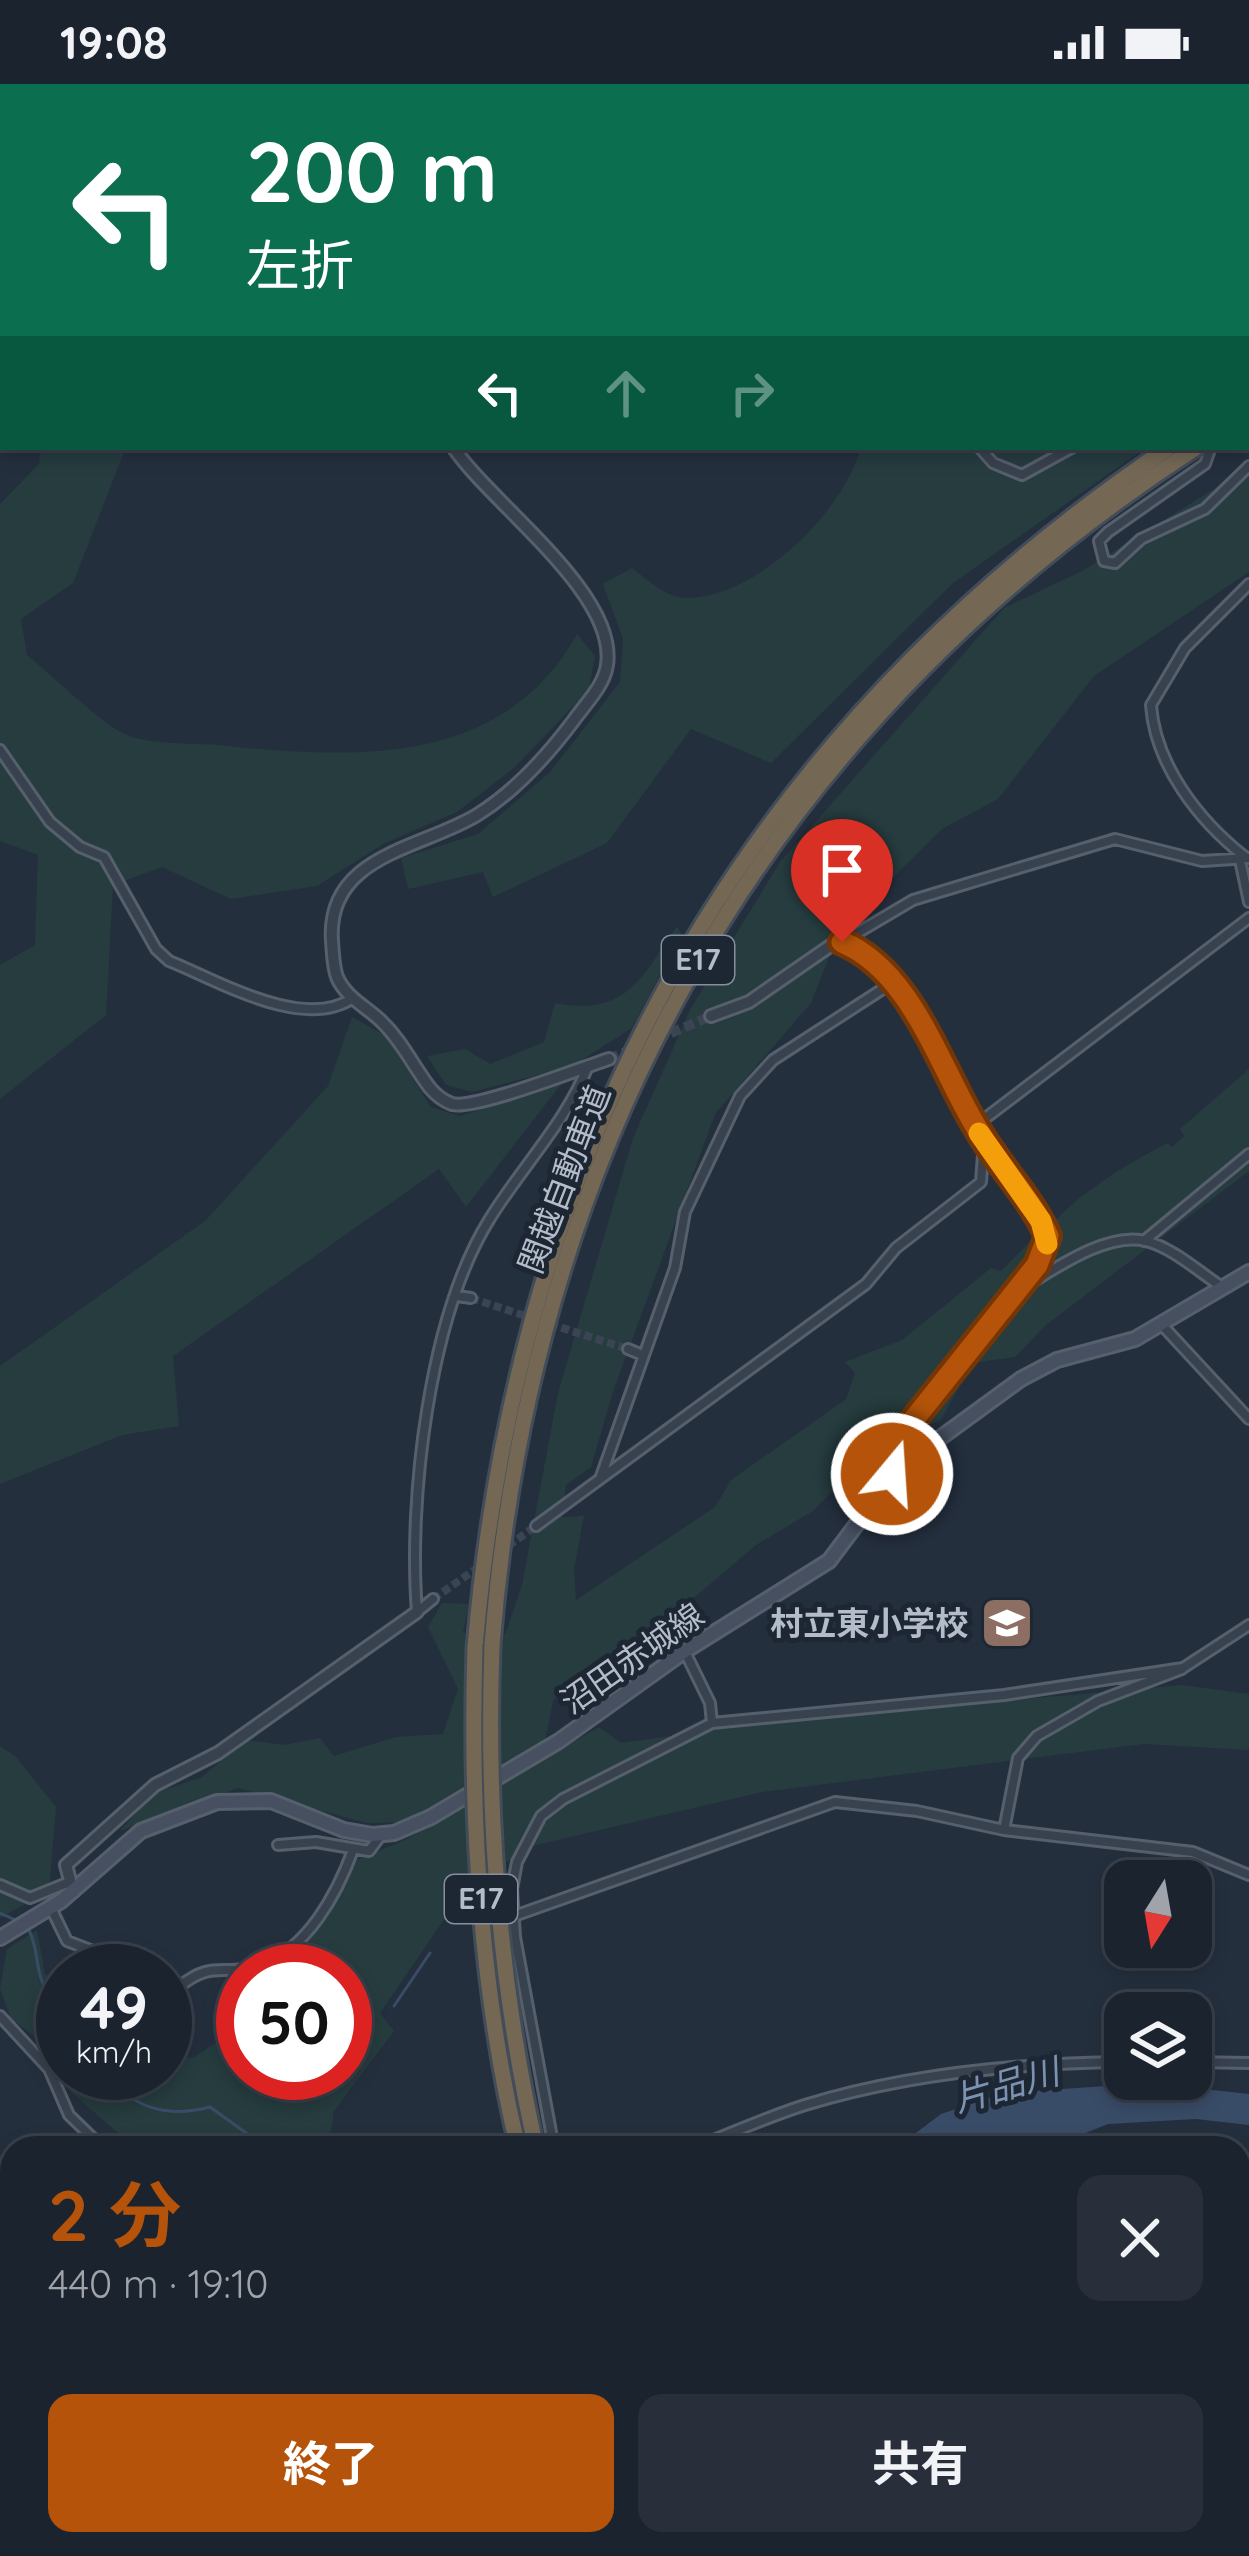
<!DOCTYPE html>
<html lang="ja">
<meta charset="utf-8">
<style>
:root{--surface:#1b232e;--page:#282f3a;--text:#f1f3f6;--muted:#a0a4aa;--line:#39404a;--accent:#b45309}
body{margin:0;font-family:Quicksand,"Noto Sans JP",sans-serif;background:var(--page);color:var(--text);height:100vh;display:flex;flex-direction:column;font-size:45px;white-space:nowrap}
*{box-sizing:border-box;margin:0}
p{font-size:39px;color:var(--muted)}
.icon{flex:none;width:66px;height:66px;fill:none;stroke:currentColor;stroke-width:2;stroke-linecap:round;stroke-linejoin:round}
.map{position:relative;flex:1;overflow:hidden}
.details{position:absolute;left:0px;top:2052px;width:1251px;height:420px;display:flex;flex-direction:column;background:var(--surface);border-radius:36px 36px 0 0;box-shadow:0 6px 18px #0003,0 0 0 3px var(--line)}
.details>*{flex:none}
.guide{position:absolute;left:0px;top:0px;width:1251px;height:366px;box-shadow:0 6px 18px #0003,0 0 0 3px var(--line);background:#0b6e4f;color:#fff;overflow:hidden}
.needle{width:78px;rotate:191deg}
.fabs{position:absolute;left:1104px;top:1776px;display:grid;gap:24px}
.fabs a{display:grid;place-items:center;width:108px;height:108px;border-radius:24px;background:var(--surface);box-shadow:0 6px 18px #0003,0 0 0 3px var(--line);font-size:60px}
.speed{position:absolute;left:36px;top:1860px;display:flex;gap:24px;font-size:60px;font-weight:700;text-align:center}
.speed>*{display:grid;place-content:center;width:156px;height:156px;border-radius:50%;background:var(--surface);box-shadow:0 6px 18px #0003,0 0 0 3px var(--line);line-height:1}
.speed small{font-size:30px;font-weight:400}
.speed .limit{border:18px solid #d22;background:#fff;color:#111}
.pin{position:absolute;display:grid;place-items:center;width:102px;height:102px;color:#fff;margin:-123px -51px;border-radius:50% 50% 50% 0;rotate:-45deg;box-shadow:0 0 12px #0007}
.pin .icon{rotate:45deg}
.me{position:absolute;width:132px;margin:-66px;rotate:18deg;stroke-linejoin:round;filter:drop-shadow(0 0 9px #0008)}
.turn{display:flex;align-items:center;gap:42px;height:252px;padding:0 48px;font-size:54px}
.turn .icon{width:156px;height:156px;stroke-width:2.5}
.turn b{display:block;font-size:84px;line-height:102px}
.lanes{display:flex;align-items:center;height:114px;padding:0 48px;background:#0003;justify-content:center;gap:60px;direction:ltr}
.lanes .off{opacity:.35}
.round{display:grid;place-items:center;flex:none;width:126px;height:126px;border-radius:24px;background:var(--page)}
.summary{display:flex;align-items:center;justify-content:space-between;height:204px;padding:0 48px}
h1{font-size:72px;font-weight:700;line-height:90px;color:var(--accent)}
.action{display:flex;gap:24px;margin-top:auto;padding:24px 48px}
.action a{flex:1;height:138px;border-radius:24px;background:var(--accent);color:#fff;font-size:48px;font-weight:700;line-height:138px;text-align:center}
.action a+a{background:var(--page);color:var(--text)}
.status{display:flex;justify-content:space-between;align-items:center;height:84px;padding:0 60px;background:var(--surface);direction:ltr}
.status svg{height:33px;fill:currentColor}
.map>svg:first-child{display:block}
.green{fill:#263c3f}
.water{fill:#394c67}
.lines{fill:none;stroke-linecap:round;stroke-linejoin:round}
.stream{stroke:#394c67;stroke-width:3}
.minor-tunnel{stroke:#3a4453;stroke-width:8;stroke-dasharray:8 4;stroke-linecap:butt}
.tertiary-tunnel{stroke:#3a4453;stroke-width:10;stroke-dasharray:10 5;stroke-linecap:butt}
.minor-casing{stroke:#565f6c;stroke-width:14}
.tertiary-casing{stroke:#565f6c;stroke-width:16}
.secondary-casing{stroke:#565f6c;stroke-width:18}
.primary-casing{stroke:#414a57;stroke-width:18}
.motorway-casing{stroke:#434c59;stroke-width:21}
.minor{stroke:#38414e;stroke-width:8}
.tertiary{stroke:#38414e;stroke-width:10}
.secondary{stroke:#465061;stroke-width:12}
.primary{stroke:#56606e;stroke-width:12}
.motorway{stroke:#746855;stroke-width:15}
.motorway-bridge-casing{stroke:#434c59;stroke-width:21;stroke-linecap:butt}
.motorway-bridge{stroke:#746855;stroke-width:15}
.route-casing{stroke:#753606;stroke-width:30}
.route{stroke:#b45309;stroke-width:21}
.slow{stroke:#f59e0b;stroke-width:21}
.labels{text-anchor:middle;stroke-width:10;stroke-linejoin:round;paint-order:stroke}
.shield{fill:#1d2633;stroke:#878f9c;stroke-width:3}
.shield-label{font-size:30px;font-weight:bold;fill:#b4bcc9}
.street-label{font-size:33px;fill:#b4bcc9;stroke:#1d2633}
.poi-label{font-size:33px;font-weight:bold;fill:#b4bcc9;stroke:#1d2633;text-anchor:end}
.water-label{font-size:36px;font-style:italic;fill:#7c92b1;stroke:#1d2633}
</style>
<div class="status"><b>19:08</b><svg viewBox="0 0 49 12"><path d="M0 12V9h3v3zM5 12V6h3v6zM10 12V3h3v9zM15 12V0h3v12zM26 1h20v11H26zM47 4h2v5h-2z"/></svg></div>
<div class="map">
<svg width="1249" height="2472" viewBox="0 0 1249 2472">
<rect width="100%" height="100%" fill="#242f3e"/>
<!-- green -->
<path class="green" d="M41,363H126L73,499L21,535L27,571C50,589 103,642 127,651C154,662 197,658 227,662C357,675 504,682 577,550L595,572L589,606L515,683L457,728L383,760L317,802L231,815L162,783L113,801L106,931L0,1015V881L35,861L38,771L0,757V420L39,380Z
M861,363H1147L953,499L771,679L691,645L607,759L493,813L483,788L408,805L401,774L478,750L550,688L620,598L623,555L603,500L632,484C648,496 667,515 688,514C759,512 844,427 861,363Z
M1249,376V488L1094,592L998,715L942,745L840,846L811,919L715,1030L613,1308L591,1383L566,1401L562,1433L584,1432L574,1485L576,1516L715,1423L731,1396L846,1315L855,1289L845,1278L902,1256L991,1184L1001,1187L1032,1156L1038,1158C1067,1115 1122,1083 1167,1059L1172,1063L1184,1052L1180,1045L1249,985V1087L1046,1241L1015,1273L972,1279L941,1336L873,1366L813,1427L756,1461L624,1573L553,1616L545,1658L407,1738L366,1739L238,1704L120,1747L153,1710L202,1693L246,1656L284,1661L320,1654L334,1672L396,1653L443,1650L458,1605L428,1543L442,1519L469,1520L463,1549L505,1551L522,1501L558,1309L633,1054L691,924L780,778L1004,524L1082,487L1214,405Z
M677,842L681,850L632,944L572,982L472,1008L446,1001L427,972L465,965L490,980L544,958L555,919C625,933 641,895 677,842Z
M352,933L386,952L431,1023L460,1032L562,999L466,1123L439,1085L173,1272L179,1342L122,1351L0,1400V1282L205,1137L328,1002Z
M1182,1601L1249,1610V1666L1144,1660L762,1708L536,1761L469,1799L380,1929L394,1947L334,2027L331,2048L301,2064H118L126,2056L71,2008L45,1960L11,1935L0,1904L7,1865L37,1846L45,1890L63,1897V1989H165V1976L194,1973L225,1953L223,1938L229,1927L220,1922L243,1888V1989H345V1887H258C303,1865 338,1824 354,1777L405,1756L599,1643L621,1659L774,1637Z
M0,1662L15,1672L56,1723L49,1807L0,1834Z"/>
<!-- water -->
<path class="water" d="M1149,1999L1249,2010V2041L1196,2035L1108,2040L1048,2064H896L941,2030L1004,2009Z
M155,2460H426L409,2472H139Z"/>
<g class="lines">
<!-- stream -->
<path class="stream" d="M0,1829L20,1838
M28,1844C44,1875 28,1895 63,1923
M394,1922L430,1869
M107,1989C131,2025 169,2034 210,2023L267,2064
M0,2320L12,2309"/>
<!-- minor-tunnel -->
<path class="minor-tunnel" d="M471,1214L535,1235
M550,1240L628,1265
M508,1462L536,1442
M433,1515L486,1478"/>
<!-- tertiary-tunnel -->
<path class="tertiary-tunnel" d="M657,955L711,932
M609,975L639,962"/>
<!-- minor casing -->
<g class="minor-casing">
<path id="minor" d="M806,0L808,3
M1084,0L1086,3
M1248,155L1249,154
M1248,213L1249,212
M979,363L993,379L1022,391L1073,363
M1211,363L1205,380L1108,448L1099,457L1104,477L1115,479L1141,455L1205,425L1249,382
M0,666L50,738L80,763L104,773L156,865L169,877C217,896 303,948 353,914
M1245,773C1198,736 1155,680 1151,621L1185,564L1249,500
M1240,776L1249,818
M842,858L913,816L1115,755L1202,777L1249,774
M975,1042L1249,834
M1144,1157L1249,1070
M1021,1205C1053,1186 1107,1147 1146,1157C1173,1164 1199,1188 1222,1203
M457,1212L471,1214
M1162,1241L1249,1335
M628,1265L640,1270
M600,1395L675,1184L685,1128L740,1012L773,976L892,899
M536,1442L866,1200L896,1164L981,1098L984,1057
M417,1528C408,1415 429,1233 489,1136C520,1085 567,1037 588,982
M417,1528L433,1515
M685,1568L710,1619L712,1639
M1004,1746L1018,1674L1037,1652L1098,1617L1182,1585
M278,1761L316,1758L369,1767L381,1751
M0,1801L30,1814L67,1799
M51,1824L67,1857L145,1887
M517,1831L835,1718L917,1727L1004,1746L1193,1768L1249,1791
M165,1899L179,1903C213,1875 223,1893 259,1882C307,1866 337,1810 353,1766
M0,1932L49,1985L69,2031L103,2064
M1191,1978L1249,1979
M554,2064L515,1853L512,1805L517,1778L541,1732L563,1715L712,1639L1004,1611L1183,1584L1249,1541
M693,2064C730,2050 767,2033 805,2021C906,1990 1020,1979 1125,1978
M0,2148L12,2144
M0,2247L12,2242
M625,2460L630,2472
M944,2460L947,2472
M484,2472L499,2460
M958,2472L998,2460
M1146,2472L1156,2460"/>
</g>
<!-- tertiary casing -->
<g class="tertiary-casing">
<path id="tertiary" d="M224,0L226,3
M440,3L445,0
M0,218L3,216
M453,363C491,420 618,509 607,581C604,602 586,619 574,636C547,672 516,707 477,731C421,765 326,771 332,857C333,869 333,882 337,893C346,914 367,923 382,938C402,957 413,982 430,1004C435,1010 444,1017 452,1020C475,1026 581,984 609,975
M711,932L749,918L830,862L842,858C914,888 942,990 981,1052C1002,1085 1032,1116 1048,1152L1037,1181L891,1364L899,1384
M73,1808L66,1781L155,1701L218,1669L417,1528"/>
</g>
<!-- secondary casing -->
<g class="secondary-casing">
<path id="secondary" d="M0,1854L61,1817L141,1747L217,1718L271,1717L344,1746L373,1751L394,1749L431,1733L559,1657L685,1567L829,1477L899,1384L1021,1295L1057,1276L1135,1255L1249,1188"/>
</g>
<!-- primary casing -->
<g class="primary-casing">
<path id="primary" d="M1236,2472L1249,2464"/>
</g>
<!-- motorway casing -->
<g class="motorway-casing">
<path id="motorway" d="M1248,312L1249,311
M1248,330H1249
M492,1561C532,1055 768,641 1197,363
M475,1563C519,1054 743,651 1169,363
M640,2460L644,2472
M658,2460L663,2472"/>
</g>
<!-- minor -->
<use href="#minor" class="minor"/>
<!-- tertiary -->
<use href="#tertiary" class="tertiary"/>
<!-- secondary -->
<use href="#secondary" class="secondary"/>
<!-- primary -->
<use href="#primary" class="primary"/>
<!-- motorway -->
<use href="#motorway" class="motorway"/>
<!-- motorway-bridge casing -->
<g class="motorway-bridge-casing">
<path id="motorway-bridge" d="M492,1561C486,1730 499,1899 536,2064
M475,1563C470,1730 479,1901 518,2064"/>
</g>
<!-- motorway-bridge -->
<use href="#motorway-bridge" class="motorway-bridge"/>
</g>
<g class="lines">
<!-- route casing -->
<g class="route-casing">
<path id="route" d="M842,858C914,888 941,989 981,1051C1002,1085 1032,1116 1048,1152L1037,1181L891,1364L899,1384L892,1390"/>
</g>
<!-- route -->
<use href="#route" class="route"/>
<!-- slow -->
<path class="slow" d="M979,1049L1041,1137L1047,1160"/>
</g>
<!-- icons -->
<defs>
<g id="school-square" transform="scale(2.7)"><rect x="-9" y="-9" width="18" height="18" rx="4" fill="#8d6e63" stroke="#1d2633"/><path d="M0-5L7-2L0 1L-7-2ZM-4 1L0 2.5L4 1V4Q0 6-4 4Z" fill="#fff"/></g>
</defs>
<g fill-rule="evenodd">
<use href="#school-square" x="1007" y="1539"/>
</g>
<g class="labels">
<!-- shield labels -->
<g class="shield">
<rect x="662" y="852" width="72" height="48" rx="9"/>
<rect x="445" y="1791" width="72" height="48" rx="9"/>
</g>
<g class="shield-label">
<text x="698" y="886">E17</text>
<text x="481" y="1825">E17</text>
</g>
<!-- street labels -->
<g class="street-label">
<text transform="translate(564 1095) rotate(-69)" y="12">関越自動車道</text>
<text transform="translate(632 1574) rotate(-35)" y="12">沼田赤城線</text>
</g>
<!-- poi labels -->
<g class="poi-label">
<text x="968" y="1551">村立東小学校</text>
</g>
<!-- water labels -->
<g class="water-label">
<text transform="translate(1006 2001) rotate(-16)" y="13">片品川</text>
</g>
</g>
</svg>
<div class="fabs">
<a><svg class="needle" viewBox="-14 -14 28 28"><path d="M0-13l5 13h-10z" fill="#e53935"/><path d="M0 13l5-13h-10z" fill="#a0a4aa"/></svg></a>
<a><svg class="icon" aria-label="layers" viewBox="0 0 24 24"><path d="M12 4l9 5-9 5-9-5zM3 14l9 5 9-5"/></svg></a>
</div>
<div class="speed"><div>49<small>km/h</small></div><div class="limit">50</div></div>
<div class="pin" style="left:842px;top:858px;background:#d93025"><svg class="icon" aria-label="arrive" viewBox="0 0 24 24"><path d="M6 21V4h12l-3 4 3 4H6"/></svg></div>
<svg class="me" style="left:892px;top:1390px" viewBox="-20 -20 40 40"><circle r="17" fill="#b45309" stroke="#fff" stroke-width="3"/><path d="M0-11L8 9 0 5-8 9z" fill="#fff"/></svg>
<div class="guide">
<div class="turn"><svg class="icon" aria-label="left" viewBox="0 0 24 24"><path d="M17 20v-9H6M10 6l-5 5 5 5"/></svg><div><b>200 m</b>左折</div></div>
<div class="lanes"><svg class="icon" aria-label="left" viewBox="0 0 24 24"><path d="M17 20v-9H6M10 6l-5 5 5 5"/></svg><svg class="icon off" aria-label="ahead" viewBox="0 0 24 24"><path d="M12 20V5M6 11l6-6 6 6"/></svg><svg class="icon off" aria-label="right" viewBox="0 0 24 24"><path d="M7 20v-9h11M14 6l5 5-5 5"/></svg></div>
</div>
<section class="details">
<div class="summary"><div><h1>2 分</h1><p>440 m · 19:10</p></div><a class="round"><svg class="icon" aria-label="close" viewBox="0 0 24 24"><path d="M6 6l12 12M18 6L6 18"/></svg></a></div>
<div class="action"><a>終了</a><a>共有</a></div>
</section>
</div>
